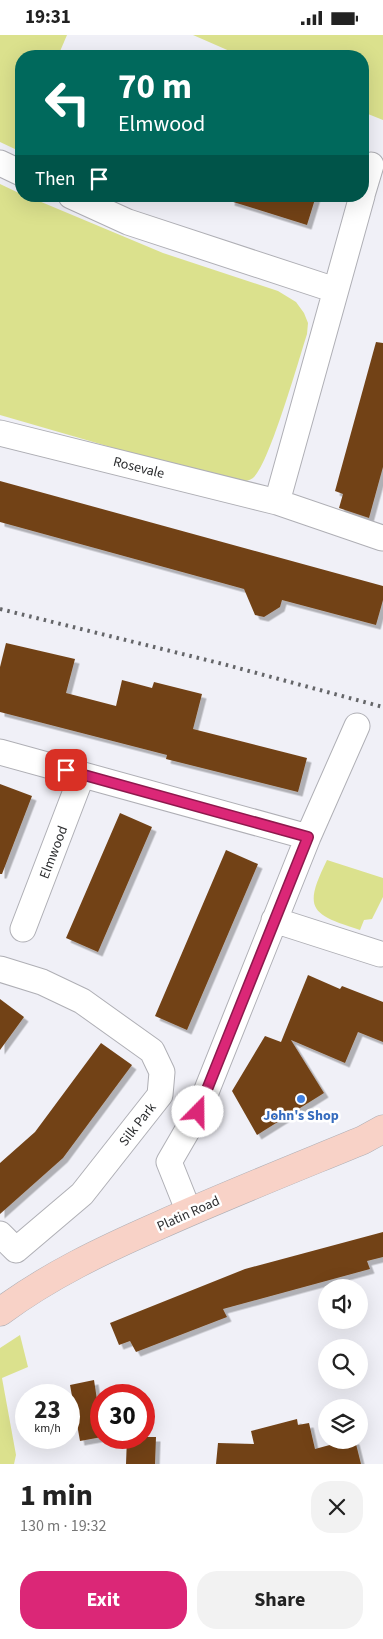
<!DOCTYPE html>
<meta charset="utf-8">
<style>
:root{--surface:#fff;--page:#f2f2f2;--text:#222;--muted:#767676;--accent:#db2777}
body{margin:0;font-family:"Source Sans 3",sans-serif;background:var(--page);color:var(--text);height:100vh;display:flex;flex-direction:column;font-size:19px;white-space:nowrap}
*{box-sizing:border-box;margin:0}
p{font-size:16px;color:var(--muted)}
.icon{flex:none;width:28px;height:28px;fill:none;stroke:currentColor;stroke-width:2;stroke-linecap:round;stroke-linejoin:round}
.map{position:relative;height:1429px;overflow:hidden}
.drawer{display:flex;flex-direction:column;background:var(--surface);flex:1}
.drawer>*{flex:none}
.hud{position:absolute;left:15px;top:15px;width:354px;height:152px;border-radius:20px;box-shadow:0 5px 20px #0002;background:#00695c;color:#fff;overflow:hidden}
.controls{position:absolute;left:318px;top:1244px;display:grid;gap:10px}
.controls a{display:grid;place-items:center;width:50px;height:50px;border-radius:50%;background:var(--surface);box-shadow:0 5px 20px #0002;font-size:25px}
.speed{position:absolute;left:15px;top:1349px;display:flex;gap:10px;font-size:25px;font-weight:700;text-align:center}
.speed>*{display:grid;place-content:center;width:65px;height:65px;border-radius:50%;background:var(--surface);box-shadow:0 5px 20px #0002;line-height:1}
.speed small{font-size:12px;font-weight:400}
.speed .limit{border:8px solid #d22;background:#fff;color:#111}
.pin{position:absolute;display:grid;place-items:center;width:42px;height:42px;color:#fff;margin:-21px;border-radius:10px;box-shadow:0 2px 8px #0006}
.me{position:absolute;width:55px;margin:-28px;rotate:22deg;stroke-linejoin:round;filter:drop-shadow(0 0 4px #0008)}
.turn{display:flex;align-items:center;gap:18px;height:105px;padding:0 20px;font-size:22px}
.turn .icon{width:65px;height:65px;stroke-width:2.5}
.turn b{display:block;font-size:35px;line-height:42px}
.then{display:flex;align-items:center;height:48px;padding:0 20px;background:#0003;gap:10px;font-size:19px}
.round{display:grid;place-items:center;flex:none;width:52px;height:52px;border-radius:20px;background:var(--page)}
.summary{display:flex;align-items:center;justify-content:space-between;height:85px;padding:0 20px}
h1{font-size:30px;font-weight:700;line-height:38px}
.button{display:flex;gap:10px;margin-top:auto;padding:10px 20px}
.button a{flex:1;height:58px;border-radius:20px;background:var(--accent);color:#fff;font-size:20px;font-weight:700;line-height:58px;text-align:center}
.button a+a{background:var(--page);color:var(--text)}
.status{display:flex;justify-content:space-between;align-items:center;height:35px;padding:0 25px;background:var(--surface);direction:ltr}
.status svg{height:14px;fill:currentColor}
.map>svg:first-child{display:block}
.green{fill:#dbe18d}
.building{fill:#724319;filter:url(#shadow)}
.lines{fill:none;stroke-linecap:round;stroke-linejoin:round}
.street-casing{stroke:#afafb5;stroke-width:27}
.secondary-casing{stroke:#afafb5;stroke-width:29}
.street{stroke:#fff;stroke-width:25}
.secondary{stroke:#f8d2c7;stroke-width:28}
.rail{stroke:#656669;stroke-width:4;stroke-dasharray:2.5 5;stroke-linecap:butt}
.route-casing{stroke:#8e194d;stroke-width:12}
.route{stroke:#db2777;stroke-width:9}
.shop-dot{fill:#3f7fe0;stroke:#fff;stroke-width:2}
.labels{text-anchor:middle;stroke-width:5;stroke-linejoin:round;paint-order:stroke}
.street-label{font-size:14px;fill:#2c2d2f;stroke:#fff}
.shop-label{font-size:14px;font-weight:bold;fill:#366cbe;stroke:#fff}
</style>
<div class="status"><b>19:31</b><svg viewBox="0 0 49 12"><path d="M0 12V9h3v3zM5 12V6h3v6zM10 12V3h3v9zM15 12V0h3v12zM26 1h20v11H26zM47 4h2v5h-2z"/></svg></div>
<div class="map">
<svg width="383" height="1429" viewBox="0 0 383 1429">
<defs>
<filter id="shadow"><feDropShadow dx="4.5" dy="4.5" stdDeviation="0" flood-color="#0004"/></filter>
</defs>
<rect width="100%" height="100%" fill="#f0f0f7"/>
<!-- green -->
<path class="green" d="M0,0H67L58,21H21V105L17,115L0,107Z
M193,0H383V85L363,77L362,21H241Z
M0,149L21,159V161H27L163,218L278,256L296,267L304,278L308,288L307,299C299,324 269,430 253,443C246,448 236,446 228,446L0,380Z
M327,825L383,843V862L372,884L364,885L360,895C310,879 303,874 327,825Z
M20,1300L28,1332L2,1343L16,1420L14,1429H0V1313Z"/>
<!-- building -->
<path class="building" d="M231,161H316L307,190L230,166Z
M376,307L383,308V432L369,483L339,473L343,459L335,456Z
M0,446L383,551V565L376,590L282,565L280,572L264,582L255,580L244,554L0,487Z
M6,608L75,624L66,658L116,671L122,645L152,653L154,647L202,659L193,694L307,723L298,757L166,724L167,720L0,677V632Z
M0,749L32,761L2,839H0Z
M120,778L152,792L98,917L66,903Z
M226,815L258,829L187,995L155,981Z
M308,940L340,954L342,951L383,967V1007L358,997L345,1028L291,1005L324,1058L257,1100L232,1056L265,1001L281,1007Z
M0,964L24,982L0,1015Z
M101,1008L132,1030L63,1123L0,1179V1128L35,1097Z
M383,1197V1222L367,1226L370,1234L223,1274L227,1282L136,1317L130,1306L119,1310L110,1288L245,1234Z
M94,1345L101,1391L102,1402L80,1406L70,1350Z
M297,1384L298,1390L309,1388L315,1414L348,1405H355L361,1429H216L218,1408L254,1409L251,1396Z
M127,1402H156L155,1429H126Z"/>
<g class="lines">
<!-- street casing -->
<g class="street-casing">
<path id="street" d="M0,128L21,138
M362,160L371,130
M71,161L128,187L335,255
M0,398L277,467L382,503
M277,467L362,161
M0,717L308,802
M274,885L380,919
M23,894L82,740
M0,934L42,947L82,966L152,1016L162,1037L160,1060L82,1159L16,1215L0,1199
M189,1177L169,1127L198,1077L308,802L357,691"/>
</g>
<!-- secondary casing -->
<g class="secondary-casing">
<path id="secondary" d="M0,1277C50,1240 103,1215 160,1190C227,1160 295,1133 363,1105L383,1094"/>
</g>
<!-- street -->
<use href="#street" class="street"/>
<!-- secondary -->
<use href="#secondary" class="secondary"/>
<!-- rail -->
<path class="rail" d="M0,574L223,629L383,672"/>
</g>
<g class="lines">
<!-- route casing -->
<g class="route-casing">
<path id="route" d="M66,735L308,802L198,1077"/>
</g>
<!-- route -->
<use href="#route" class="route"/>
</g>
<!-- markers -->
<circle class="shop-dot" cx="301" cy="1064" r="5"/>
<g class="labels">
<!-- street labels -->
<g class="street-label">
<text transform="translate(139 432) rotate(14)" y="5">Rosevale</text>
<text transform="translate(53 817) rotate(-69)" y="5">Elmwood</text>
<text transform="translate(137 1089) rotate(-52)" y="5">Silk Park</text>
<text transform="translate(188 1178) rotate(-24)" y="5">Platin Road</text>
</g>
<!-- shop labels -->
<g class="shop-label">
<text x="301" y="1085">John's Shop</text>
</g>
</g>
</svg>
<div class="controls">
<a><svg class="icon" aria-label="sound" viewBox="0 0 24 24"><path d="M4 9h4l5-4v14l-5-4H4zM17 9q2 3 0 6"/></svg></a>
<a><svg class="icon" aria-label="search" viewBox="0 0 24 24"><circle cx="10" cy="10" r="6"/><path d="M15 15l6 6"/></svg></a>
<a><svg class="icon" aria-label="layers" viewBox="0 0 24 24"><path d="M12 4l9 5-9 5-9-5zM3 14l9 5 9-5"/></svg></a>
</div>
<div class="speed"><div>23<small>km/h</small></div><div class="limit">30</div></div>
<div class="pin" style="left:66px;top:735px;background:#d93025"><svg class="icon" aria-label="arrive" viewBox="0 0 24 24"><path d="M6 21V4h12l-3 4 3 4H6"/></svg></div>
<svg class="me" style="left:198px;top:1077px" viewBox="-20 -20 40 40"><circle r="19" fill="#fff"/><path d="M0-13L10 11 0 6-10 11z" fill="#db2777"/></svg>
<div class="hud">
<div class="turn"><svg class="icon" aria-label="left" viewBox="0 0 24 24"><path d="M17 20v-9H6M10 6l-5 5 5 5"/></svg><div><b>70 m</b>Elmwood</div></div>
<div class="then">Then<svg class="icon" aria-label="arrive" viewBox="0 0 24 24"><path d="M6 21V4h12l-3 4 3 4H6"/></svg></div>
</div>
</div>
<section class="drawer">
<div class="summary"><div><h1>1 min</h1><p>130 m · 19:32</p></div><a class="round"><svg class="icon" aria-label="close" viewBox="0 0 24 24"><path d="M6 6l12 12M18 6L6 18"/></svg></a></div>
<div class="button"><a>Exit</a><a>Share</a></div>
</section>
